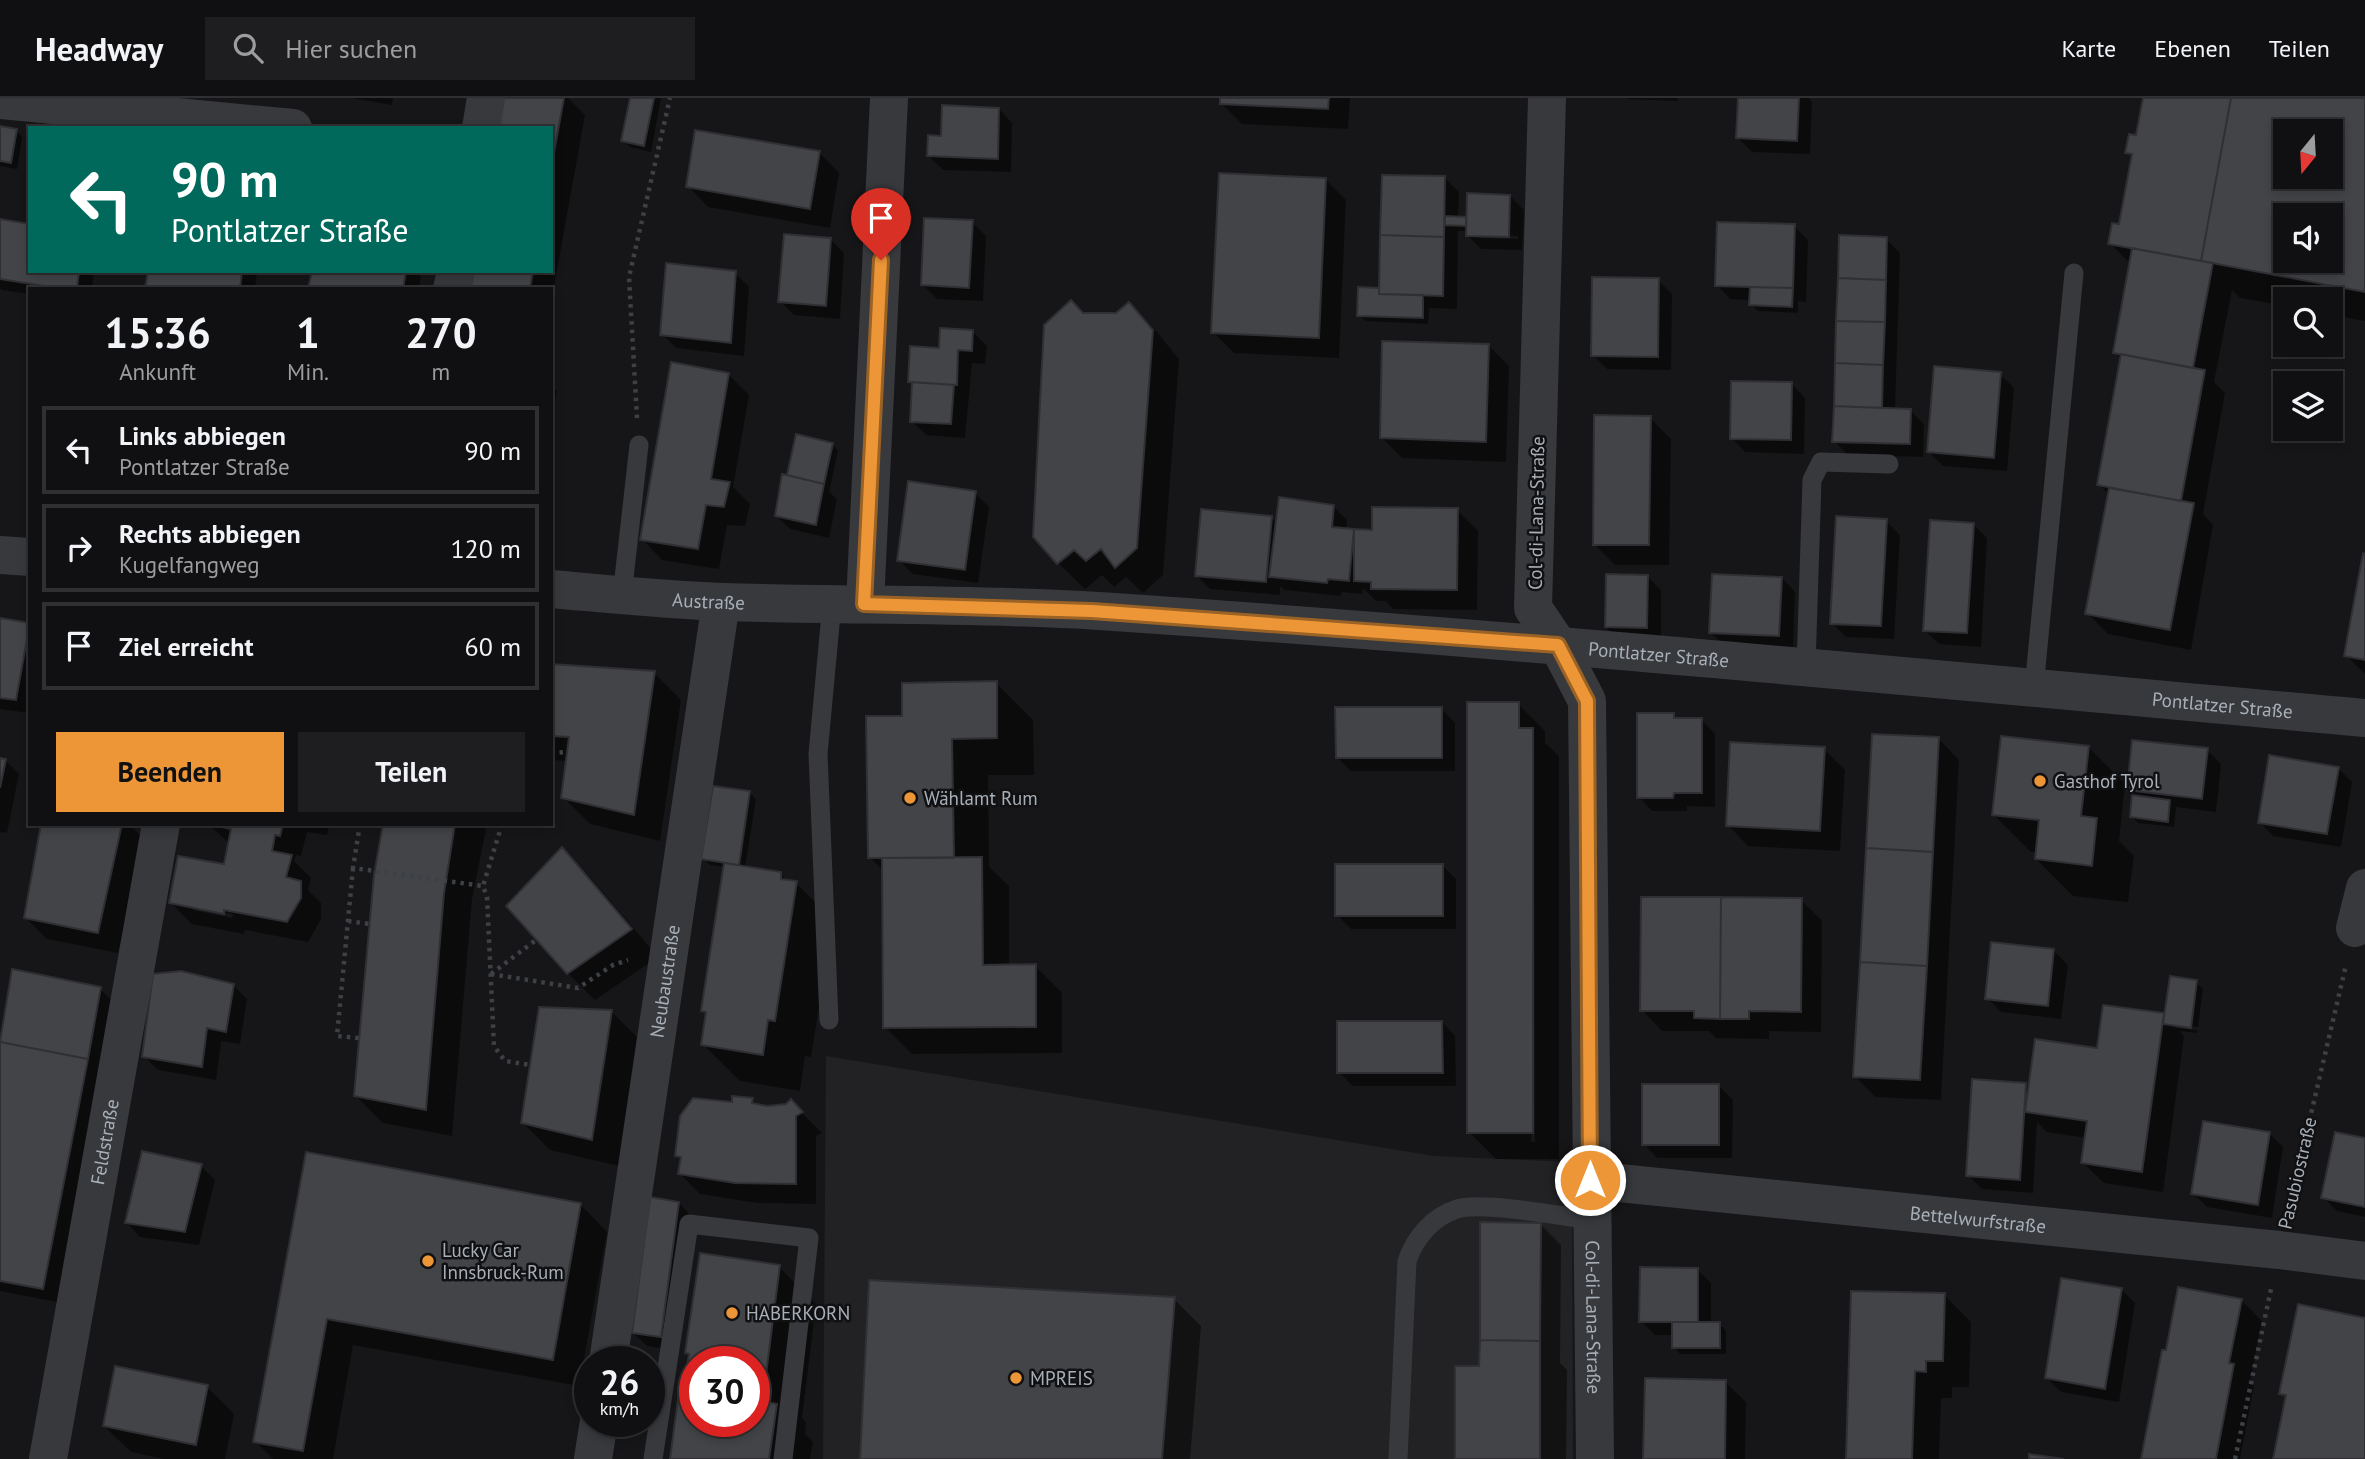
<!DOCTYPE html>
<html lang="de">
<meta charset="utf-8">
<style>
:root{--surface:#101012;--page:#1e1e20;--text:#f1f3f6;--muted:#9c9d9f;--line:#303032;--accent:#ed9638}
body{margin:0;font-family:"PT Sans",sans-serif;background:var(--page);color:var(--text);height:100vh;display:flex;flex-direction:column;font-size:26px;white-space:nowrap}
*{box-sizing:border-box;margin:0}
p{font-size:23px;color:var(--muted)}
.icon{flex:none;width:38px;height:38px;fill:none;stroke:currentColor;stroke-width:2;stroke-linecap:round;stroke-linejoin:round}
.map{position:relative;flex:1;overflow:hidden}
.side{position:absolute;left:28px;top:189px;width:525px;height:539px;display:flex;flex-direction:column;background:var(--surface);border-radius:0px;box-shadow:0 4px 10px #0003,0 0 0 2px var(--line)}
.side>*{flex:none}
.hud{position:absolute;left:28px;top:28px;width:525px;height:147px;border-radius:0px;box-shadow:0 4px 10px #0003,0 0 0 2px var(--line);background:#00695c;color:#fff;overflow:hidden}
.needle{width:46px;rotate:198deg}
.buttons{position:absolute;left:2273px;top:21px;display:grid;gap:14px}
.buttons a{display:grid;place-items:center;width:70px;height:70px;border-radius:0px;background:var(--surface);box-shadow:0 4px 10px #0003,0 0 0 2px var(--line);font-size:35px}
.speed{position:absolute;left:574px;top:1248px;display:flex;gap:14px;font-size:35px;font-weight:700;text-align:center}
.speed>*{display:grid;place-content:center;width:91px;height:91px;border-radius:50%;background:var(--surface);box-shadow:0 4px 10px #0003,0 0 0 2px var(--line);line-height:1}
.speed small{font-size:18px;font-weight:400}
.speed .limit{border:10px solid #d22;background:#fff;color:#111}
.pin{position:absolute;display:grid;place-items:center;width:60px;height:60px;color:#fff;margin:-72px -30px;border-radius:50% 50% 50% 0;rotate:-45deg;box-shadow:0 0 7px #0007}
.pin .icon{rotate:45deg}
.me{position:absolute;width:77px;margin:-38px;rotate:0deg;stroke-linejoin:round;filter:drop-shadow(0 0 5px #0008)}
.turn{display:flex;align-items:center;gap:24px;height:147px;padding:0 28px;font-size:32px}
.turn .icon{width:91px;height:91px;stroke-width:2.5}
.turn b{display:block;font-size:49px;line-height:60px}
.eta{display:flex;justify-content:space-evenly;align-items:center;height:119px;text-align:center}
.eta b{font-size:42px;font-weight:800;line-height:49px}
.primary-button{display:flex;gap:14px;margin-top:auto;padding:14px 28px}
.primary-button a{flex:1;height:80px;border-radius:0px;background:var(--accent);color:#111;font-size:28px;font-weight:800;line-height:80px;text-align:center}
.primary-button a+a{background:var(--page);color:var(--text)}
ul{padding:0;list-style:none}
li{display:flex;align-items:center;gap:21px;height:88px;margin:0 14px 10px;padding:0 14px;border:4px solid var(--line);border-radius:0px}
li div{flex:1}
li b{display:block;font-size:26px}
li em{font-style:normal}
header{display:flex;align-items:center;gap:42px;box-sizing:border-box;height:98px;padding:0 35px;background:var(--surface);border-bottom:2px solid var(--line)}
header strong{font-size:33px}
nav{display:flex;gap:38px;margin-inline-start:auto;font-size:24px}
.search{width:490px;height:63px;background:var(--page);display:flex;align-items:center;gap:18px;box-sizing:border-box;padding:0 24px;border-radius:0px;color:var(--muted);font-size:26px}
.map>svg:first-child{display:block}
.built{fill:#222225}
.shadow{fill:#0007;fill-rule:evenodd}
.building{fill:#424448;stroke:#303034;stroke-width:2;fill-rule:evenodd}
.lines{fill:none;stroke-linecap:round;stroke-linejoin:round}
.path{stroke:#3d4044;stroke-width:4.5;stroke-dasharray:3.5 5;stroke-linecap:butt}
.lane{stroke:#37393d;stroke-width:19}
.street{stroke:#37393d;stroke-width:38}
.route-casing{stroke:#9a6224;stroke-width:18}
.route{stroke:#ed9638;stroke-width:12}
.poi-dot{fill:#ed9638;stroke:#111113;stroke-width:2.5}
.labels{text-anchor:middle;stroke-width:5;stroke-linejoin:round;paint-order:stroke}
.street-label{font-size:19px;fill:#a8afb7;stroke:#111113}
.poi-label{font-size:19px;fill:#a8afb7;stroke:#111113;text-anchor:start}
</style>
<header>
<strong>Headway</strong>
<div class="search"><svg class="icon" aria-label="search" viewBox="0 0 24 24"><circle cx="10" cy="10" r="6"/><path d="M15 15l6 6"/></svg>Hier suchen</div>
<nav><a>Karte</a><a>Ebenen</a><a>Teilen</a></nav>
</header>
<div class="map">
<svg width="2365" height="1361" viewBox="0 0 2365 1361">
<rect width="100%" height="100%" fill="#161618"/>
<!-- built -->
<path class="built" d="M826,958L1434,1058L1572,1064L1573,1361H823Z"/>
<!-- shadow -->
<path class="shadow" d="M351,0H393L392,7Z
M503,0H568L585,17L551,205V191H469L472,173H551V30Z
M632,0H661L651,54L630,49L623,43Z
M1222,0H1350L1348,31L1242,26L1221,5Z
M1627,0H1678L1677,3L1628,1Z
M1739,0H1809L1812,4L1810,56L1752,54L1738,40Z
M2144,0H2365V223L2331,217V201H2286V208L2240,200L2232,192L2214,284L2225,295L2203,416L2213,427L2191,552L2108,536L2087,515L2109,397L2099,386L2122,262L2115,254L2131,166L2110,145L2121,128L2133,61L2127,54L2137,39ZM2286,33H2331V79H2286ZM2286,117H2331V163H2286Z
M999,11L1012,25L1011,74L943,72L929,58L943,39Z
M0,30L16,32L22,39L17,71L0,68Z
M819,54L839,75L830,130L708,109L688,88Z
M1445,80L1459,94L1458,120H1468L1510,98L1524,112L1522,152L1481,151L1467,137L1468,133H1458L1457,211L1429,210L1428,226L1366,223L1359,217L1378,192L1381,194ZM1479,136L1518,138V141L1479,140Z
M1325,81L1346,102L1339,260L1234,255L1213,234Z
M0,123L30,173H94L92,191H30V196L2,192L0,190Z
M972,124L986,138L983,203L937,201L923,187Z
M1794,128L1808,142L1806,204L1798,203V215L1758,213L1751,206V202L1730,201L1717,187Z
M830,141L844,155L840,221L794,217L780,203Z
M1886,141L1900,155L1895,312H1910L1924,326L1923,359L1848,357L1834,343Z
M150,173H257L255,191H147Z
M313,173H416L421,179L419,191H310Z
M735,175L749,189L744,258L676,250L662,236Z
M1658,182L1672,196L1671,272L1607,271L1593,257Z
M1129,206L1156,233L1179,261L1163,477L1143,495L1126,479L1114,489L1102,477L1085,491L1059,466L1082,448L1079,445L1059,462V466L1034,439L1083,217H1117Z
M973,234L987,248L985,266L972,265L965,340L926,337L912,323L914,288L910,284L941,251Z
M1488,247L1509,268L1506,364L1402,360L1381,339Z
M728,276L749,297L733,389L750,406L745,428L727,427L719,471L662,462L642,441Z
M2000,276L2014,290L2007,373L1943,368L1929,354Z
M1792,286L1805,300L1804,356L1745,354L1732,340Z
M551,287L557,293L551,327Z
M1650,320L1671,341L1669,467H1615L1594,446Z
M832,346L838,353L829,394L837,401L829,440L790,431L776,418L793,381L789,377Z
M975,395L989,409L978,485L913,476L899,462Z
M1333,408L1347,422L1346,432L1354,433H1373L1457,412L1478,433L1477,512L1393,511L1386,503H1376L1363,490L1362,496L1341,494V498L1285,492L1280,488V497L1210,491L1196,477L1271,420L1278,426Z
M1886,423L1900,437L1894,541L1846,539L1832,525Z
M1973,426L1987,440L1981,549L1939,546L1925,533Z
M2365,456V576L2346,557Z
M1647,478L1661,492V543H1620L1606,529Z
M1782,480L1795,494L1793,551L1725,548L1711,535Z
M0,522L30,528L29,615L0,611Z
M551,568L654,575L681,602L660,743L590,726L563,699L568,663L551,662Z
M996,585L1033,622L1034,677H988L989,769L1009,788V868H1035L1062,895V955L912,956L885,929L884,774L870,759L904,620Z
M1518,606L1545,633V645L1559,658V1061H1496L1469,1034ZM1531,639L1534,643L1535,1044H1531Z
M1442,611L1455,625V673H1351L1337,659Z
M1673,617L1678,622H1702L1715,636V709L1687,708V713H1652L1639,699Z
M1939,641L1959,662L1941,1002L1875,999L1855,978Z
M2088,649L2125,686L2119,743L2134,758L2128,804L2073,798L2036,761L2037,754H2031L1994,717Z
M1824,651L1845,672L1840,753L1748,748L1728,727Z
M2207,652L2221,666L2216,714L2176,709L2174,729L2138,725L2132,719L2138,700L2129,691Z
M0,661L5,662L19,676L7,735L0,734Z
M2338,670L2352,684L2341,749L2273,738L2260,724Z
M750,695L756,701L745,770L781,776L788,784L796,785L833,822L811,959L805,958L800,993L740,983L703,946L707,917L703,912L725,769L710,767L703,760Z
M43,726H129L144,741L118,855L47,841L26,820Z
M208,726H329L327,737L307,734L301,758L296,757L294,763L311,780L308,792L321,805V821L308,844L245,832L244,836L192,826L171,805L225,768L230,746ZM193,808L233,816L232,820L193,812Z
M385,726H487L472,801L452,1038L383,1025L356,998Z
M562,752L589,778L658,859L595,902L568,875Z
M1442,767L1456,781V831H1351L1337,817Z
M1801,802L1822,823L1821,934L1769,933V941L1716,940L1709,933H1662L1642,912Z
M2054,853L2068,867L2061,921L2001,914L1987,900Z
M2196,884L2203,891L2198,929L2172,926L2176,930L2197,932V935L2180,933L2184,938L2163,1094L2104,1085L2083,1065L2086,1040L2047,1034L2037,1024L2033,1095L1982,1091L1968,1077L2025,986L2030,991L2164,917L2166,919Z
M233,887L247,901L240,946L221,943L216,982L158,972L144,958Z
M100,891L121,911L57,1204L0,1193V945Z
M612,914L638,940L619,1068L550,1052L523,1025Z
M1442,924L1455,938L1456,988H1353L1339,974Z
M1719,988L1733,1002L1732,1060H1657L1644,1046Z
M752,1001L758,1008L767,1009L787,1008L791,1004L822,1035L816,1038V1106L757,1105L700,1096L679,1075L682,1062L677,1058Z
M2269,1035L2283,1049L2272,1120L2207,1109L2193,1095Z
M2365,1042V1119L2337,1113L2323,1099Z
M307,1056L581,1107L607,1134L579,1288L353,1247L333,1361H273L255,1343Z
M201,1068L215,1082L199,1147L140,1139L127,1125Z
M679,1105L692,1119L674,1252L647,1248L633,1235Z
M1540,1126L1561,1147L1560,1265L1567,1272L1566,1361H1457L1481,1270Z
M779,1169L816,1206L802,1320L806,1324L805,1336L813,1344L810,1361H672L686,1289L690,1258L687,1254ZM695,1264H754V1323H695Z
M1697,1171L1711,1185V1226H1720L1726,1233V1256H1680L1674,1249V1237H1655L1641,1223Z
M2121,1191L2135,1205L2119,1304L2061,1294L2047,1280Z
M1944,1197L1971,1224L1969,1289H1952V1300H1941L1939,1361H1847Z
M1174,1201L1201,1228L1190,1361H862Z
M2241,1202L2262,1223L2250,1284L2254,1288L2240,1361H2143L2168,1254Z
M1725,1284L1746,1304L1745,1361H1645Z
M207,1289L234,1316L225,1361H164L131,1354L104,1328Z"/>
<!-- building -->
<path class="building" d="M502,0H564L551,71V30H496Z
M630,0H654L644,48L621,43Z
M1220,0H1329L1328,11L1220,6Z
M1738,0H1799L1797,43L1736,40Z
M2143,0H2231L2201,163L2108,146L2112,125L2119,126L2132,56L2125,55L2129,36L2136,37Z
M2231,0H2365V194L2201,163ZM2286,33H2331V79H2286ZM2286,117H2331V163H2286Z
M942,7L999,10L998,61L927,58L928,37L941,38Z
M0,28L17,31L11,65L0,63Z
M695,32L820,53L810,111L686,89Z
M1219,75L1326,80L1319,240L1211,235Z
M1382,77L1445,78L1444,139L1380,137Z
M1467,95L1510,97L1509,139L1466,138Z
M1445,118L1466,119V128L1445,127Z
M924,120L973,122L969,190L921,187Z
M0,121L30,126V173H79L77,191H63L0,181Z
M1717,124L1795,126L1793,190L1715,188Z
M784,136L831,140L826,208L778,204Z
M1380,137L1444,139L1443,198L1379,196Z
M1839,137L1887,139L1886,182L1838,180Z
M2132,150L2213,165L2193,270L2113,255Z
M666,165L736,173L731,245L660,237Z
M148,173H242L240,191H145Z
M312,173H406L403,191H308Z
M470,173H533L530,191H467Z
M1592,179L1659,180L1658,259L1591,258Z
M1838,180L1886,182L1885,224L1836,223Z
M1358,189L1379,190V196L1423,197V220L1357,218Z
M1750,189L1793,190L1792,209L1749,207Z
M1071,202L1083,215H1116L1129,204L1153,232L1137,450L1115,470L1101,451L1086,463L1074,452L1057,466L1033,439L1044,227Z
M1836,223L1885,224L1883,267L1835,265Z
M940,230L973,232L972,253L958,252L957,287L908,284L910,248L939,250Z
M1382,243L1489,246L1486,344L1380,340Z
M2121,256L2205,272L2181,403L2097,387Z
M671,264L729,275L711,381L730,384L724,409L706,407L698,451L640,442Z
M1835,265L1883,267L1882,310L1834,308Z
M1934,268L2001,274L1994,360L1927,354Z
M1731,283L1792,284L1791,342L1730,341Z
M912,284L954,287L951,326L910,324Z
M1834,308L1911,311L1910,346L1832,344Z
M1594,317L1651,318L1649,447H1593Z
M796,336L833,345L824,386L787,377Z
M782,376L824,386L816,427L775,418Z
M908,383L976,393L965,472L897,463Z
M2109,390L2194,405L2170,532L2085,516Z
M1279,399L1334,407L1332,429L1354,431L1349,483L1328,481L1327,485L1269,479Z
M1372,409L1458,410L1457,492L1371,491V484L1354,483V431L1372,432Z
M1201,411L1272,418L1266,484L1195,478Z
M1836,418L1887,421L1881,528L1830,526Z
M1930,422L1974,425L1967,535L1923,533Z
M2363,455L2365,456V562L2344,558Z
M1606,476L1648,477L1647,530L1605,529Z
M1712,476L1782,479L1779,538L1709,535Z
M0,520L30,525L16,602L0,600Z
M551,566L655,573L634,717L561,700L569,639L551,638Z
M997,583V640L952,641L954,760H868L866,618H902V585Z
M1467,604H1519V630H1533V1035H1467Z
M1335,609H1442V660H1336Z
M1637,615H1674V620H1702V695H1674L1673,700H1637Z
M1872,636L1939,639L1933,754L1866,750Z
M2001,638L2089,648L2081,718L2097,720L2092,768L2035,761L2039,722L1992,717Z
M2132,642L2208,650L2202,701L2127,692Z
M1730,644L1825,649L1820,733L1726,728Z
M2269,657L2339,669L2327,736L2258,725Z
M0,660L6,661L0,690Z
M713,688L750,693L739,767L701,761Z
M2132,697L2170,702L2168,724L2130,719Z
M41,726H122L98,835L24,820Z
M209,726H283L280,738L275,737L272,753L292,757L286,779L301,783V800L287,824L224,812V816L169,805L178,758L224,766L231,731Z
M383,726H455L444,795L426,1012L354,998L374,777Z
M562,749L632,831L567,876L506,808Z
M1866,750L1933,754L1927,868L1860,864Z
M982,759L983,867L1036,866V929L883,930L882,760Z
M724,765L781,774V781L797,783L775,923L768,922L763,957L701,947L706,914L701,913Z
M1335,766H1443V818H1335Z
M1641,799H1721L1720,921L1694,920V913H1640Z
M1721,799L1802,800L1801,914L1749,913V921H1720Z
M1991,844L2054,851L2048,908L1985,901Z
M1860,864L1927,868L1920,982L1853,979Z
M12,871L101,889L88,961L0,944Z
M181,873L234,886L226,934L207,930L202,969L142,959L153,876Z
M2170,878L2197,882L2191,930L2163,926Z
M2103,907L2164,915L2142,1074L2081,1065L2087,1023L2025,1014L2035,941L2097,950Z
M539,909L612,912L592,1042L521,1025Z
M1337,923H1442L1443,975H1337Z
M0,944L88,961L43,1191L0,1183Z
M1972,981L2026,985L2020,1082L1966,1078Z
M1642,986H1719V1047H1642Z
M732,998L753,1000L752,1005L767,1008L786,1006L791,1001L803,1014L796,1018V1086L735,1085L678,1076L681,1059L675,1058L680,1018L693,1000L732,1004Z
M2203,1023L2270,1034L2258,1107L2191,1096Z
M2335,1034L2365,1040V1109L2321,1100Z
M142,1053L202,1066L185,1134L125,1125Z
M306,1054L581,1105L553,1262L327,1221L303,1353L253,1344Z
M650,1099L679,1104L661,1239L632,1235Z
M1480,1124L1541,1125L1540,1243L1480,1242Z
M700,1155L780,1167L765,1284L770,1285L768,1304L777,1306L769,1361H670L680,1286L684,1287L689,1256L685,1255ZM695,1264H754V1323H695Z
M1640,1169L1698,1170V1224H1639Z
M2061,1180L2122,1190L2105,1291L2045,1280Z
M869,1182L1175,1199L1162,1361H860Z
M2178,1189L2242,1201L2229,1265L2234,1266L2216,1361H2141L2162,1252H2166Z
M1851,1193L1945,1195L1943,1263H1926V1274L1915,1273L1912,1361H1846Z
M2298,1206L2365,1220V1361H2273L2286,1297L2279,1296Z
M1672,1224H1720V1250H1672Z
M1480,1242L1540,1243V1361H1455V1268H1479Z
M115,1268L208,1287L196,1347L103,1328Z
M1645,1280L1726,1282L1725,1361H1643Z
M2029,1356L2064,1361H2029Z"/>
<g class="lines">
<!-- path -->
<path class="path" d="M637,320L629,179L670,0
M551,655L567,654
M360,726L353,770L483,788
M502,726L483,788L487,799L494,948L505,963L530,967
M353,770L337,938L359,940
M348,823L370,826
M491,876L578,890L613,867L628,862
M491,876L536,842
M2288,1114L2346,867
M2235,1361L2271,1191"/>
<!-- lane -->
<path class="lane" d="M622,498L639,347
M1806,569L1812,382L1821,364L1889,366
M2034,590L2074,175
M829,922L818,656L832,505
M653,1361L689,1126L809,1140L783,1361
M1398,1361L1407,1163C1415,1140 1432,1119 1457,1111C1480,1103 1563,1118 1591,1122"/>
<!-- street -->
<g class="street">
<path id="s1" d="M1547,0L1533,510L1558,547L1587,603L1595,1361"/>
<path d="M0,2L293,30"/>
<path d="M481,30L486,0"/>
<path d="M452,191L456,173"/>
<path d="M0,457L30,459"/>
<path id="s2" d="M551,491C609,496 667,502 724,504C849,508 974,505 1099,513C1522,541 1943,582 2365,620"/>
<path d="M865,506L889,0"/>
<path d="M2355,830L2365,790"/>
<path id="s3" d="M1590,1082L2279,1152L2365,1163"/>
<path id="s4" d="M608,1264L721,504"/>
<path id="s5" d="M48,1361L161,726"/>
<path d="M593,1361L599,1323"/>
</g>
</g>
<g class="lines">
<!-- route casing -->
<g class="route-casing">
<path id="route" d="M881,162L864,506L1092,513L1558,547L1587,603L1590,1082"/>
</g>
<!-- route -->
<use href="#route" class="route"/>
</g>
<!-- markers -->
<g class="poi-dot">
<circle cx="2040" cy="683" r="7"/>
<circle cx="910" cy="700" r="7"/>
<circle cx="428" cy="1163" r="7"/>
<circle cx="732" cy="1215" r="7"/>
<circle cx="1016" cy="1280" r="7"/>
</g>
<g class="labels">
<!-- street labels -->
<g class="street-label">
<text transform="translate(1536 415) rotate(-89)" y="7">Col-di-Lana-Straße</text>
<text dy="7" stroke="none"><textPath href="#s2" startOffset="158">Austraße</textPath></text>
<text dy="7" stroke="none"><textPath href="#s2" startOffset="1110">Pontlatzer Straße</textPath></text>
<text dy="7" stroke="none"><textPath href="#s2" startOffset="1676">Pontlatzer Straße</textPath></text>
<text dy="7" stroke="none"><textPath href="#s4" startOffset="385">Neubaustraße</textPath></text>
<text dy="7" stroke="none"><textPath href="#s5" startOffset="322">Feldstraße</textPath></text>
<text transform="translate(2297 1075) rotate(-77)" y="7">Pasubiostraße</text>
<text dy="7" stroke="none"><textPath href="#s3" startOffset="390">Bettelwurfstraße</textPath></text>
<text dy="7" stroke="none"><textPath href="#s1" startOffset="1234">Col-di-Lana-Straße</textPath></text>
</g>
<!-- poi labels -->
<g class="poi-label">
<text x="2054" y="690">Gasthof Tyrol</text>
<text x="924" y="707">Wählamt Rum</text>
<text x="442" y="1159">Lucky Car<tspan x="442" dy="22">Innsbruck-Rum</tspan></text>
<text x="746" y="1222">HABERKORN</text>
<text x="1030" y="1287">MPREIS</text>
</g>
</g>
</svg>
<div class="buttons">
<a><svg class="needle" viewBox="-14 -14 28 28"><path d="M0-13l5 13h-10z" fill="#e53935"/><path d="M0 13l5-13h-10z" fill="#9c9d9f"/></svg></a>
<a><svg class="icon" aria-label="sound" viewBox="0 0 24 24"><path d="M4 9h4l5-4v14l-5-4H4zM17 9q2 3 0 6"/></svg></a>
<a><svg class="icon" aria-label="search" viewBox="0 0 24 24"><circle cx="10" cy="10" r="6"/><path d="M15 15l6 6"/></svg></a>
<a><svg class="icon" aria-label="layers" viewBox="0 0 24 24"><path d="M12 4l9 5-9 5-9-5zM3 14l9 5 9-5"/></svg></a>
</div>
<div class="speed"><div>26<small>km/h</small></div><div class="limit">30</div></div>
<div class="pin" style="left:881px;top:162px;background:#d93025"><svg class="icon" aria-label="arrive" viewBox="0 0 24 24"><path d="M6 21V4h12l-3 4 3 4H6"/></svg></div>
<svg class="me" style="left:1590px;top:1082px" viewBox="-20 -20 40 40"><circle r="17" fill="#ed9638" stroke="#fff" stroke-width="3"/><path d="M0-11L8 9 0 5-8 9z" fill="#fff"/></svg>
<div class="hud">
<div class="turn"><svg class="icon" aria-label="left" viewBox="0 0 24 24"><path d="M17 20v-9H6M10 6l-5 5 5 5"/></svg><div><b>90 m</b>Pontlatzer Straße</div></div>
</div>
<section class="side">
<div class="eta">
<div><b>15:36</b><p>Ankunft</p></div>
<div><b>1</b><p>Min.</p></div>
<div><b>270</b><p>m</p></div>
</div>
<ul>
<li><svg class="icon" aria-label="left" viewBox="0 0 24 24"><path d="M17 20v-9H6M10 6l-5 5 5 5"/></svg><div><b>Links abbiegen</b><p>Pontlatzer Straße</p></div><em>90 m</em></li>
<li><svg class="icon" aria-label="right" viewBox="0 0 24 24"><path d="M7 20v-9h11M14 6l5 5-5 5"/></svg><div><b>Rechts abbiegen</b><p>Kugelfangweg</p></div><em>120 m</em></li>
<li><svg class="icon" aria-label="arrive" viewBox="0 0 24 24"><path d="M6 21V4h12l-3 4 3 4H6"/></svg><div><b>Ziel erreicht</b></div><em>60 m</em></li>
</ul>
<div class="primary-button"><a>Beenden</a><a>Teilen</a></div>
</section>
</div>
